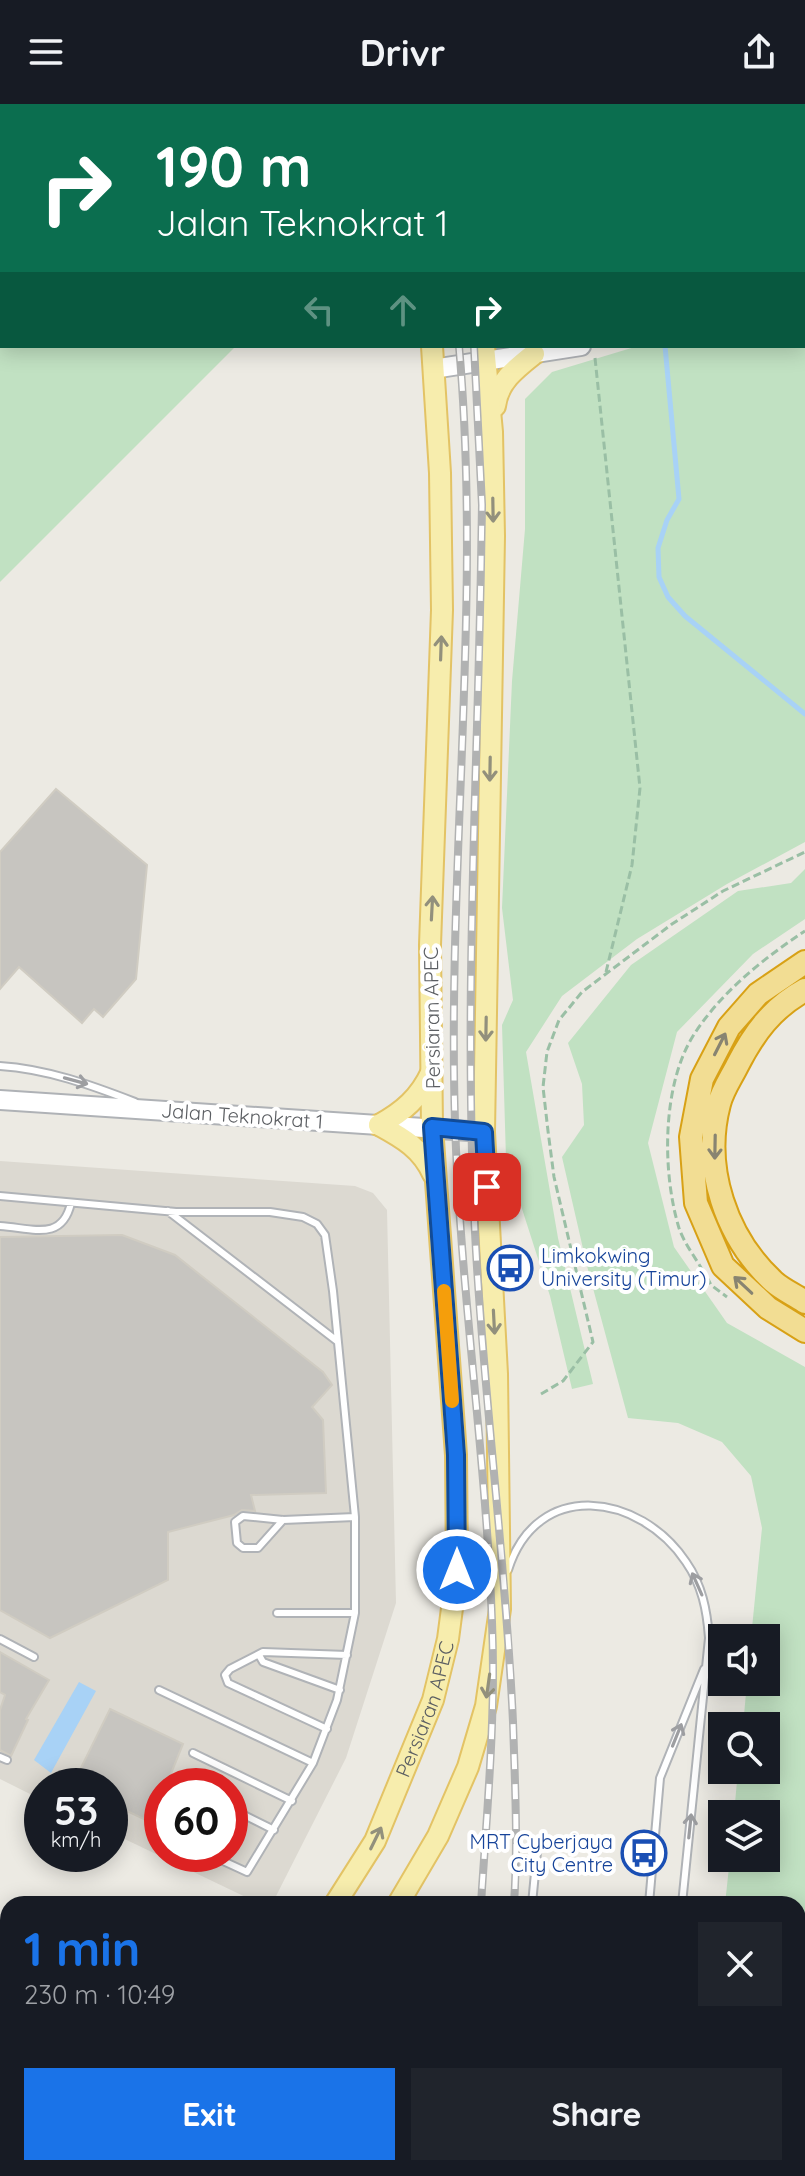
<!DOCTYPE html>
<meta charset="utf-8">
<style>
:root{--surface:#171b24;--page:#20242c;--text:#f1f3f6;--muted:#9ea1a6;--accent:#1a73e8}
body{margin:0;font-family:Quicksand,sans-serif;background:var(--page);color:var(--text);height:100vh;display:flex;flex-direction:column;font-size:30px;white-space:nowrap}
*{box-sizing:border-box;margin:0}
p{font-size:26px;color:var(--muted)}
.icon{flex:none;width:44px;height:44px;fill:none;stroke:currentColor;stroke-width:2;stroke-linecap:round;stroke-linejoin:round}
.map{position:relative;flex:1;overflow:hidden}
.panel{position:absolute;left:0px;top:1792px;width:806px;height:280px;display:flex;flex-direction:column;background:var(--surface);border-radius:24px 24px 0 0;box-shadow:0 4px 20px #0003}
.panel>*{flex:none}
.hud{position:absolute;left:0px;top:0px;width:806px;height:244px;box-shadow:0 4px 20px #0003;background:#0b6e4f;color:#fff;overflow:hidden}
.fabs{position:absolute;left:708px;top:1520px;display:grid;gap:16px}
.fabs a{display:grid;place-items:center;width:72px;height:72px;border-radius:0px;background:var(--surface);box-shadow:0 4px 20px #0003;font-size:40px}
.speed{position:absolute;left:24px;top:1664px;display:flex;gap:16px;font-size:40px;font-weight:700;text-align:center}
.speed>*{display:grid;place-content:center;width:104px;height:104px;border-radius:50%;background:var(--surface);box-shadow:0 4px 20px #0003;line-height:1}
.speed small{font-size:20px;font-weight:400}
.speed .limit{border:12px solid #d22;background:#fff;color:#111}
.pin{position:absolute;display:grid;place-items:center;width:68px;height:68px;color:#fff;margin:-34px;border-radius:16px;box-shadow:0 4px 12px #0006}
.me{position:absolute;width:88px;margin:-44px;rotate:0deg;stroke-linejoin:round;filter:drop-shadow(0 0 6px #0008)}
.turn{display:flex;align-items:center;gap:28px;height:168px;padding:0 24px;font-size:36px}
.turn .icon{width:104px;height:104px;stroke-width:2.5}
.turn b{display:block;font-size:56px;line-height:68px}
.lanes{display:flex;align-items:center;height:76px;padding:0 24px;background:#0003;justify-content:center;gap:40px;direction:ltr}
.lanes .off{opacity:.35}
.round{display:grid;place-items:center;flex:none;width:84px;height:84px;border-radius:0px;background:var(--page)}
.head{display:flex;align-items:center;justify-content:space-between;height:136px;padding:0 24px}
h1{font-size:48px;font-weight:700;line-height:60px;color:var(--accent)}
.action{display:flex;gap:16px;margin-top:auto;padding:16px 24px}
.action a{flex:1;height:92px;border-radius:0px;background:var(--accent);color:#fff;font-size:32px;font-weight:700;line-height:92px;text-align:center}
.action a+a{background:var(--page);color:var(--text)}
header{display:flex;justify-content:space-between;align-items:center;height:104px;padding:0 24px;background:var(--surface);font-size:36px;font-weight:700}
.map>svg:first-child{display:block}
.education{fill:#dcd9d1;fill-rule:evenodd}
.green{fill:#c1e1c2}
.water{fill:#a8d2f6}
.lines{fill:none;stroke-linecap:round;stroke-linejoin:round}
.stream{stroke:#a8d2f6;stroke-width:5}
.building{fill:#c7c5c0;stroke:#d0ccc2;stroke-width:2}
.lane-casing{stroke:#b0b3b7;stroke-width:10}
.secondary-casing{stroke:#afb2b6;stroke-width:22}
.primary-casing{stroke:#e3c365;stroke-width:24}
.highway-casing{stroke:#d8a116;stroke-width:26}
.path{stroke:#9abfa5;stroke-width:3;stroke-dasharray:8 4;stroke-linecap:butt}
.lane{stroke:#fff;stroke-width:6}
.secondary{stroke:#fff;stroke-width:18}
.primary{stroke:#f7edad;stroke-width:20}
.highway{stroke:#f2dd93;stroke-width:22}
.rail-casing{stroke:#b1b2b2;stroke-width:8}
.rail{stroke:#fff;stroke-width:5;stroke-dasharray:15;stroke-linecap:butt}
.oneway{stroke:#92907c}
.oneway2{stroke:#888471}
.oneway3{stroke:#9d9ea1}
.route-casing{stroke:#114b97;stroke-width:20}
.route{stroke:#1a73e8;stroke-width:14}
.slow{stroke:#f59e0b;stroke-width:14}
.labels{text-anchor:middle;stroke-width:8;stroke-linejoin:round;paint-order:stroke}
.street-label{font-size:20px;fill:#5b5e62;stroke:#fff}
.transit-label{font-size:20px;fill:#164399;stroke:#fff;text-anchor:start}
</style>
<header><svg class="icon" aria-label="menu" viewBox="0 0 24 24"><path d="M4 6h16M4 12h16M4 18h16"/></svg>Drivr<svg class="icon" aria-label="share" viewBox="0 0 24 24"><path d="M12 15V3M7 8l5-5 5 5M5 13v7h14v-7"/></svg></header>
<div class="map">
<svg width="805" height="2072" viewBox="0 0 805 2072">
<rect width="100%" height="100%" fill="#eceae3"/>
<!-- education -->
<path class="education" d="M0,1057L355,1082L373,1089L387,1106L396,1499L346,1654L272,1800H260L110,1728V1682H42V1696L0,1675ZM162,1682H230V1750H162Z"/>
<!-- green -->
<path class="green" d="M0,0H301L2,2V242H236L0,478Z
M582,0H805V118L804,2Z
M805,200V738L727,780L637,835L562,892L526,948L558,1134L593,1280L572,1285L550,1192L506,1055L502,921L513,896L502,804L512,577L525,425V295L552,268L638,242H804Z
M805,765V815L753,850L677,928L648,1039L674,1143L727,1219L805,1263V2072H699L700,2064H798V1800H725L730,1754H766V1710H734L738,1666H766V1622H743L747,1578H766V1534H751L762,1424L751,1372L722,1338L678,1319L628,1314L587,1162L562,1053L584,1021L582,980L568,939L631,861L738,787L791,779Z"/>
<!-- water -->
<path class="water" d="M79,1578L96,1587L51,1669L34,1656Z"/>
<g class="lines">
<!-- stream -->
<path class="stream" d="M653,2V0
M665,242L679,395L667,416L658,444L659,473L668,493L685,512L805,610"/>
</g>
<!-- building -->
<path class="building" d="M56,685L147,761L136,875L103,913L94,905L82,919L19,863L0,885V748Z
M122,1131L175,1151L323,1268L332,1281L312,1303L323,1316L326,1389L251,1391L255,1407L242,1406L234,1411L168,1428V1476L50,1534L0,1506V1133Z
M0,1548L49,1576L26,1615L28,1616L11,1652L0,1646V1606L5,1591L0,1588Z
M110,1605L183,1640L166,1682H162V1691L150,1718L110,1699V1682H72Z"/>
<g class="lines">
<!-- lane casing -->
<g class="lane-casing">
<path id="lane" d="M0,962C47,965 91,981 135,998
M0,1092L176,1108H270L303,1113L317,1120L325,1131L333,1187L355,1413V1509L337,1596L313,1659L247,1768L208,1750
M168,1107L337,1237
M0,1122C32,1124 62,1138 71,1099
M283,1416L258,1444H243L237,1439L235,1418L243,1412L283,1416L355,1413
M508,1466C537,1374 640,1389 686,1458C702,1481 707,1506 709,1534L682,1800
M277,1509H355
M0,1535L34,1553
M259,1551L263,1558L340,1586
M159,1586L313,1659
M327,1625L228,1579L225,1571L230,1565L263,1548L347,1551
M193,1649L292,1697
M0,1653L7,1656
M177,1682H186
M230,1704L274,1726
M162,1706L155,1721L162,1726
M532,1800L537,1748
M649,1800L660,1674L704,1565
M162,2072L163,2064
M419,2072L420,2064
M514,2072V2064
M650,2072L651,2064"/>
</g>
<!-- secondary casing -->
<g class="secondary-casing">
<path id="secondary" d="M804,154H805
M804,188H805
M433,265L581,242
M0,996L484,1028"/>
</g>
<!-- primary casing -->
<g class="primary-casing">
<g id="primary">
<path d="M401,0L402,2"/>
<path d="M457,0V2"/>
<path d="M495,302C498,278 515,265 534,250"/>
<path d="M379,1021C403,1008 420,993 431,969"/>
<path d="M379,1021C403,1034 422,1045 433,1070"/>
<path id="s1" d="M335,1800L375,1737L433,1596L448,1535L457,1466L456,1351L432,1023L430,841L442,506L440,369L432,242"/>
<path d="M398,1800L438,1732L468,1663L486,1602L500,1505L497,1270L484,1028L494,432L492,328L484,242"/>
<path d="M0,2039L8,2037"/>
<path d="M66,2072L84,2064"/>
</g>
</g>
<!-- highway casing -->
<g class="highway-casing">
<path id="highway" d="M805,858L758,890L729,923L702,975L691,1033L696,1099L723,1162L768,1204L805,1227
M805,886C772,904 754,929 737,962C731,974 722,987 719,1000C702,1064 726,1134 774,1178C783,1186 795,1191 805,1198"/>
</g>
<!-- path -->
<path class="path" d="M595,254L640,684L632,761L606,868
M703,1167C695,1153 684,1139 679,1124C662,1068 662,982 693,932C720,889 764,854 805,827
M707,1173L711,1181L727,1193
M541,1290L563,1277L593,1238L554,1073L548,1027L543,983L547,948L559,916L582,888L672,820L723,787L805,748"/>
<!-- lane -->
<use href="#lane" class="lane"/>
<!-- secondary -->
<use href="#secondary" class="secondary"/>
<!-- primary -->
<use href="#primary" class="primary"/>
<!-- highway -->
<use href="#highway" class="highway"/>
<!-- rail casing -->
<g class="rail-casing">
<path id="rail" d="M426,0V2
M442,0V2
M459,242C482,500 447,759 455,1018C460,1185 486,1351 492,1518C496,1612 487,1706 481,1800
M474,242L482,401L481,460C477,690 463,917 476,1147C485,1304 506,1461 513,1618C515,1679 518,1739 514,1800
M450,2072L451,2064
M490,2072V2064"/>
</g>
<!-- rail -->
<use href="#rail" class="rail"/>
</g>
<!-- one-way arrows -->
<defs><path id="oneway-shaft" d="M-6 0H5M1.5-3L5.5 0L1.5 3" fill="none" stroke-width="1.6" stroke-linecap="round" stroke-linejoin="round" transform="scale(2)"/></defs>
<g class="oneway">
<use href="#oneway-shaft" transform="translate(493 406) rotate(89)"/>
<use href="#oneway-shaft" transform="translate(441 544) rotate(-88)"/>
<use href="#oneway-shaft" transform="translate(490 665) rotate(91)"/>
<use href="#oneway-shaft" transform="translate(432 804) rotate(-87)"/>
<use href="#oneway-shaft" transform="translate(486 925) rotate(91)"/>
<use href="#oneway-shaft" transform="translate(494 1218) rotate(87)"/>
<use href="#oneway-shaft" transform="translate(488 1582) rotate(98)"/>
<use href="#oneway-shaft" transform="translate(376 1734) rotate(-64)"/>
</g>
<g class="oneway2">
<use href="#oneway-shaft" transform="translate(720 940) rotate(-63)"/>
<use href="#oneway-shaft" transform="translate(715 1043) rotate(91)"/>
<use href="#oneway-shaft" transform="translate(743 1181) rotate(-137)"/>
</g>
<g class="oneway3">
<use href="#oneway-shaft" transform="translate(76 977) rotate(15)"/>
<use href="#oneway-shaft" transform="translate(697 1480) rotate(-114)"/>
<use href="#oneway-shaft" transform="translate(677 1631) rotate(-68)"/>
<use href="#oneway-shaft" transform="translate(690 1722) rotate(-84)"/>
</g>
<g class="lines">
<!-- route casing -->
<g class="route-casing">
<path id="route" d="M457,1466L456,1351L432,1023L484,1028L487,1083"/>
</g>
<!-- route -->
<use href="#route" class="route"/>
<!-- slow -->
<path class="slow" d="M444,1187L452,1297"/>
</g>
<!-- icons -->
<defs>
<g id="bus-ring" transform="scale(2.3)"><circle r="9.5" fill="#fff" stroke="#1a4fb4" stroke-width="1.5"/><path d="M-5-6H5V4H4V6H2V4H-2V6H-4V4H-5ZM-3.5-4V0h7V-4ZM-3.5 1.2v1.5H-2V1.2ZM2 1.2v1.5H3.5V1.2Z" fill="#1a4fb4"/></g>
</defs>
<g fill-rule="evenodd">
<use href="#bus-ring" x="510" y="1164"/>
<use href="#bus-ring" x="644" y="1749"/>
</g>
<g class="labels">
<!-- street labels -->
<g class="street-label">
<text transform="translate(432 914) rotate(-91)" y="7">Persiaran APEC</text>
<text transform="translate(242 1012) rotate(4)" y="7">Jalan Teknokrat 1</text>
<text dy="7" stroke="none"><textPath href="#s1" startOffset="216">Persiaran APEC</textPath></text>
</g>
<!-- transit labels -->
<g class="transit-label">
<text x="541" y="1159">Limkokwing<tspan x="541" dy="23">University (Timur)</tspan></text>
<text x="613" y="1745" text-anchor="end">MRT Cyberjaya<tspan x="613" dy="23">City Centre</tspan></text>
</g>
</g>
</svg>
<div class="fabs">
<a><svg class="icon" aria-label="sound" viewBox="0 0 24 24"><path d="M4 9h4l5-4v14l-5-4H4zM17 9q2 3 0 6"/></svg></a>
<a><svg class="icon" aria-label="search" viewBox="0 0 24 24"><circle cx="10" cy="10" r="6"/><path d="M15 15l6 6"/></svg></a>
<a><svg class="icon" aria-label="layers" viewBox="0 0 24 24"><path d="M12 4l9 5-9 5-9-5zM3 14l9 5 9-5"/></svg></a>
</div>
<div class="speed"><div>53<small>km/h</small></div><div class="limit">60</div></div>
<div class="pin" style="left:487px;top:1083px;background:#d93025"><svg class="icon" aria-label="arrive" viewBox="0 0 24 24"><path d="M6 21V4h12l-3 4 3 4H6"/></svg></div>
<svg class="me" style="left:457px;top:1466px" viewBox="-20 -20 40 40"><circle r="17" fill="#1a73e8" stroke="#fff" stroke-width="3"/><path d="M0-11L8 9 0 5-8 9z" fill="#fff"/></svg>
<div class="hud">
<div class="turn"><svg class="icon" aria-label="right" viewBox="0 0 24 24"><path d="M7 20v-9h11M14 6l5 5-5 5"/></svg><div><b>190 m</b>Jalan Teknokrat 1</div></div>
<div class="lanes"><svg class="icon off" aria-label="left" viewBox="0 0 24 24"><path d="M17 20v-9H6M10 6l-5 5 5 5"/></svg><svg class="icon off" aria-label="ahead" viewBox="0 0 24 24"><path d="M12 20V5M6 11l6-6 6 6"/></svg><svg class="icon" aria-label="right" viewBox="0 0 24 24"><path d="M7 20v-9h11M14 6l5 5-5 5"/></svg></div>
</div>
<section class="panel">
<div class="head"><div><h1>1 min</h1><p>230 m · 10:49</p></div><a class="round"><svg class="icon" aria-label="close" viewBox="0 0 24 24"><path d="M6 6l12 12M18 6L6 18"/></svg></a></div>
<div class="action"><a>Exit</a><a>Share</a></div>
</section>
</div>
